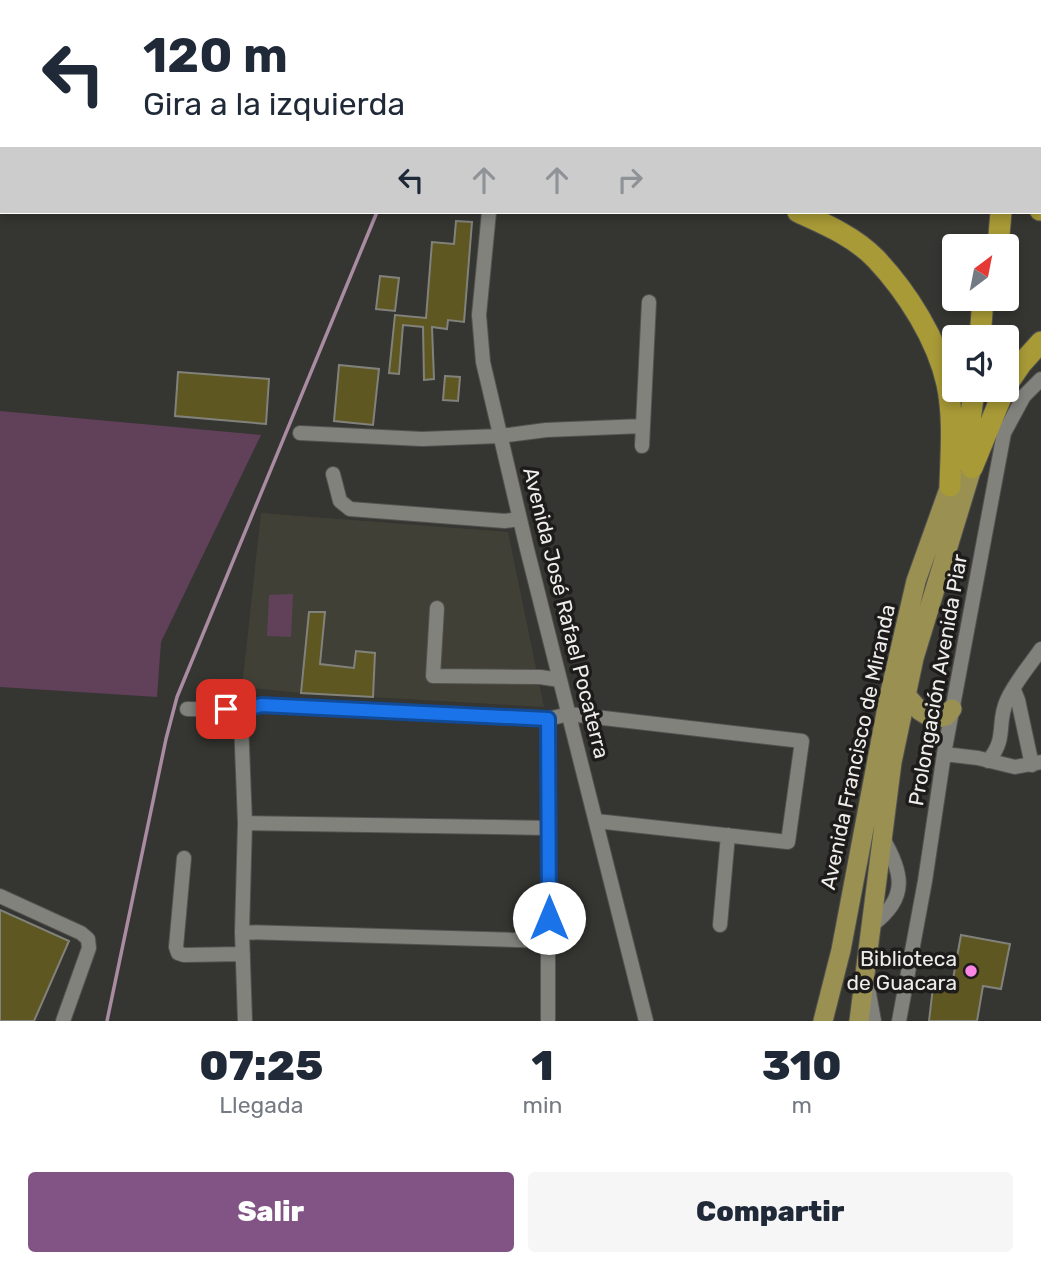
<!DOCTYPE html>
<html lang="es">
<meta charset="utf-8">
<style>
:root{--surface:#fff;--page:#f6f6f7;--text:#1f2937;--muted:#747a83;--accent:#825385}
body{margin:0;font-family:Rubik,sans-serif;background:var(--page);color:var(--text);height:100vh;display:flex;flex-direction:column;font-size:26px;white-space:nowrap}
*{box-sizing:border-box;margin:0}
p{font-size:23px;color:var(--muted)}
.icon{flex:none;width:38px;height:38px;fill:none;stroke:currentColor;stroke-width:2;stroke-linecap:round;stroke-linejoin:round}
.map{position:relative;height:1021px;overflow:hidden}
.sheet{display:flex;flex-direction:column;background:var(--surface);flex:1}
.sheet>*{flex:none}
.hud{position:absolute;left:0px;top:0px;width:1041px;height:214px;box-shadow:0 4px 10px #0003;background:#fff;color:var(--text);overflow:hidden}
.needle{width:46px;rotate:32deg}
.controls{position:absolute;left:942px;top:234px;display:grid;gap:14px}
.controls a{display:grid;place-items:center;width:77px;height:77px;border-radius:7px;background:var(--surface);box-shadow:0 4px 10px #0003;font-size:35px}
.pin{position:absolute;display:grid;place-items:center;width:60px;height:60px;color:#fff;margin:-30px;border-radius:14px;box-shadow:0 4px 10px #0006}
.me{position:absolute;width:77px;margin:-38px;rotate:0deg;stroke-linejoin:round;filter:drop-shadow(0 0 5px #0008)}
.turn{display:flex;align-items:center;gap:24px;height:147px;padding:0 28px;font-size:32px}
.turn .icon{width:91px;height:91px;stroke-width:2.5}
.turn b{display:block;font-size:49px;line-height:60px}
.lanes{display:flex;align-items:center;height:66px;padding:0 28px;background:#0003;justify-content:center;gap:35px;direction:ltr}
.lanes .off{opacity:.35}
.eta{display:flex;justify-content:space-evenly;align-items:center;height:119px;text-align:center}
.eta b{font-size:42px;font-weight:800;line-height:49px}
.action{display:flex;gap:14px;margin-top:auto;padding:14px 28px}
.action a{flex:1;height:80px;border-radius:7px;background:var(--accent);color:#fff;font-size:28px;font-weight:800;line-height:80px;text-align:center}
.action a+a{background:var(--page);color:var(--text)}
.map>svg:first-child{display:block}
.built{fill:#414036}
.green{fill:#61415a}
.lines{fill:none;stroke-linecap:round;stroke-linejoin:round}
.stream{stroke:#a98ba2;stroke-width:3.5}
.building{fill:#5e5722;stroke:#82827d;stroke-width:2}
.minor-casing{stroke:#535250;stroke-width:16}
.major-casing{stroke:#535250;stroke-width:21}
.highway-casing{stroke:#535250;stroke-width:23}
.minor{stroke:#82827d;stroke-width:14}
.major{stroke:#999052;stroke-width:19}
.highway{stroke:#a89a36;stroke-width:21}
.route-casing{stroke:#114b97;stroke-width:18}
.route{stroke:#1a73e8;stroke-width:12}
.poi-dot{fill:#fc86e4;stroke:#1d1c1a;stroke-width:2.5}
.labels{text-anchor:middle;stroke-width:7;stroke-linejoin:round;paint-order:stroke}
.street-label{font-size:21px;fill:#eeedeb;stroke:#1d1c1a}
.poi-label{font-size:21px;fill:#eeedeb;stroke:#1d1c1a;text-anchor:end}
</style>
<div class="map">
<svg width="1041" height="1021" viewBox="0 0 1041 1021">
<rect width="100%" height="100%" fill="#353531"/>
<!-- built -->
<path class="built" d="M337,0H522L337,2Z
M261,513L508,532L544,707L301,693L242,687Z"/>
<!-- green -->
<path class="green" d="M0,411L261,435L161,642L157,697L0,687Z
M293,594L291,637L267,636L269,595Z"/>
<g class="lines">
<!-- stream -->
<path class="stream" d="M287,0V2
M0,94H2
M1040,188H1041
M107,1021L166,739L177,697L377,212"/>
</g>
<!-- building -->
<path class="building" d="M456,221L472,222L464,322L448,320L447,329L432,327L434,379L424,380L423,327L403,325L399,374L389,373L395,315L426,318L432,242L454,244Z
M380,276L399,278L395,311L376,309Z
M339,365L379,369L373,425L334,421Z
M178,372L269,379L266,424L175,416Z
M445,376L460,377L458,401L443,400Z
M309,612H325L320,664L354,668L356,651L375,653L373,697L301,693Z
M0,910L69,941L34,1021H0Z
M961,935L1010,944L1001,989L983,986L977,1021H929L933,987L951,990Z"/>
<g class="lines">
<!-- minor casing -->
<g class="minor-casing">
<path id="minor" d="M548,2L551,0
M489,212L479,315L483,362L527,549L646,1021
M300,433L422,439L500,436L546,430L643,426
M642,446L649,302
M333,474L340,501L350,509L505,521L519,519
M437,608L433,676L540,677L560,680
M1014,690L1018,700L1032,765
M187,709L245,710
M944,754L978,758L1015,767L1041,762
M988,761C1008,738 996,724 1007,700C1015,682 1030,665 1041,649
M245,823L548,828
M184,858L176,947L178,953L184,955L243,954
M0,896L81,933L88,939L89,948L63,1021
M720,925L728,835
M872,925C909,898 903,872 882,837
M242,932L549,941
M868,988L874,1021
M245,1021L242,932L245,823L241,721L245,710L261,705L548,719L569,714L802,741L788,842L596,821
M548,1021V719
M899,1021L925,881L944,754L1004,433L1024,396L1041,379"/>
</g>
<!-- major casing -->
<g class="major-casing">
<path id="major" d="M906,695L920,711L933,719L946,716L952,709
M823,1021L841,950L889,697L916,581L950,486
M859,1021L892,762L914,658L972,468"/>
</g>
<!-- highway casing -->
<g class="highway-casing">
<path id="highway" d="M62,0L63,2
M1040,5L1041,2
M0,79H2
M0,113H2
M1040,169H1041
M1040,210H1041
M798,212C825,224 855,237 876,259C907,292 937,339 947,384C954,417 951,452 950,486
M998,247L1001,212
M980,338L983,299
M1006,386L1021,364L1041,342
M959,460L969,429L974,390
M972,468L1004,390"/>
</g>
<!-- minor -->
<use href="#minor" class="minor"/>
<!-- major -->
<use href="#major" class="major"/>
<!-- highway -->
<use href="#highway" class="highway"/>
</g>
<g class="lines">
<!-- route casing -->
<g class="route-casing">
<path id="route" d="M226,709L245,710L261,705L548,719L549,918"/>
</g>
<!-- route -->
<use href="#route" class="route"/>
</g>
<!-- markers -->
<circle class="poi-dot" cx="971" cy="971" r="7"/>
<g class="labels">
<!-- street labels -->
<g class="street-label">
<text transform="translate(566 613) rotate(76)" y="7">Avenida José Rafael Pocaterra</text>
<text transform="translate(938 680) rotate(-80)" y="7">Prolongación Avenida Piar</text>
<text transform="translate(858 747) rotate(-78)" y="7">Avenida Francisco de Miranda</text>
</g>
<!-- poi labels -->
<g class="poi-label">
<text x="957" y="966">Biblioteca<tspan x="957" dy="24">de Guacara</tspan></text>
</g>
</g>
</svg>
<div class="controls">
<a><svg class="needle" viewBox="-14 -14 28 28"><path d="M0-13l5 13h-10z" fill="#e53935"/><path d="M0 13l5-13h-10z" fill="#747a83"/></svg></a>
<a><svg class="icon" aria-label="sound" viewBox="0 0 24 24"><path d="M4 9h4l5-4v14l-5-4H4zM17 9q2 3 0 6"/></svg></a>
</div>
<div class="pin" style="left:226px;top:709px;background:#d93025"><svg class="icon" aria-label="arrive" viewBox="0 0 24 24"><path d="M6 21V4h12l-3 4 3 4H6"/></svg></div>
<svg class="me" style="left:549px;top:918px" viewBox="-20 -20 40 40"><circle r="19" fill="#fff"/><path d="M0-13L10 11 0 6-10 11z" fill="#1a73e8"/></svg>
<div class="hud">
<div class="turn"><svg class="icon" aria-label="left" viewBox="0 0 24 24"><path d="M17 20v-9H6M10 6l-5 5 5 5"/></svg><div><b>120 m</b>Gira a la izquierda</div></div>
<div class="lanes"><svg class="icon" aria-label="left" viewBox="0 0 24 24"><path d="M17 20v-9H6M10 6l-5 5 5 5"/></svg><svg class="icon off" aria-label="ahead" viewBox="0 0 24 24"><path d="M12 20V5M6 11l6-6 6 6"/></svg><svg class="icon off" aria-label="ahead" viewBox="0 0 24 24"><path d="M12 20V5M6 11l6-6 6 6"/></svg><svg class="icon off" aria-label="right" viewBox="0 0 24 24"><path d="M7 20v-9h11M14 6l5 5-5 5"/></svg></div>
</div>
</div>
<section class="sheet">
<div class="eta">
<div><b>07:25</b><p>Llegada</p></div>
<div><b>1</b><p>min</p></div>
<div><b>310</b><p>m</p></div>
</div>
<div class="action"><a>Salir</a><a>Compartir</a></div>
</section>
